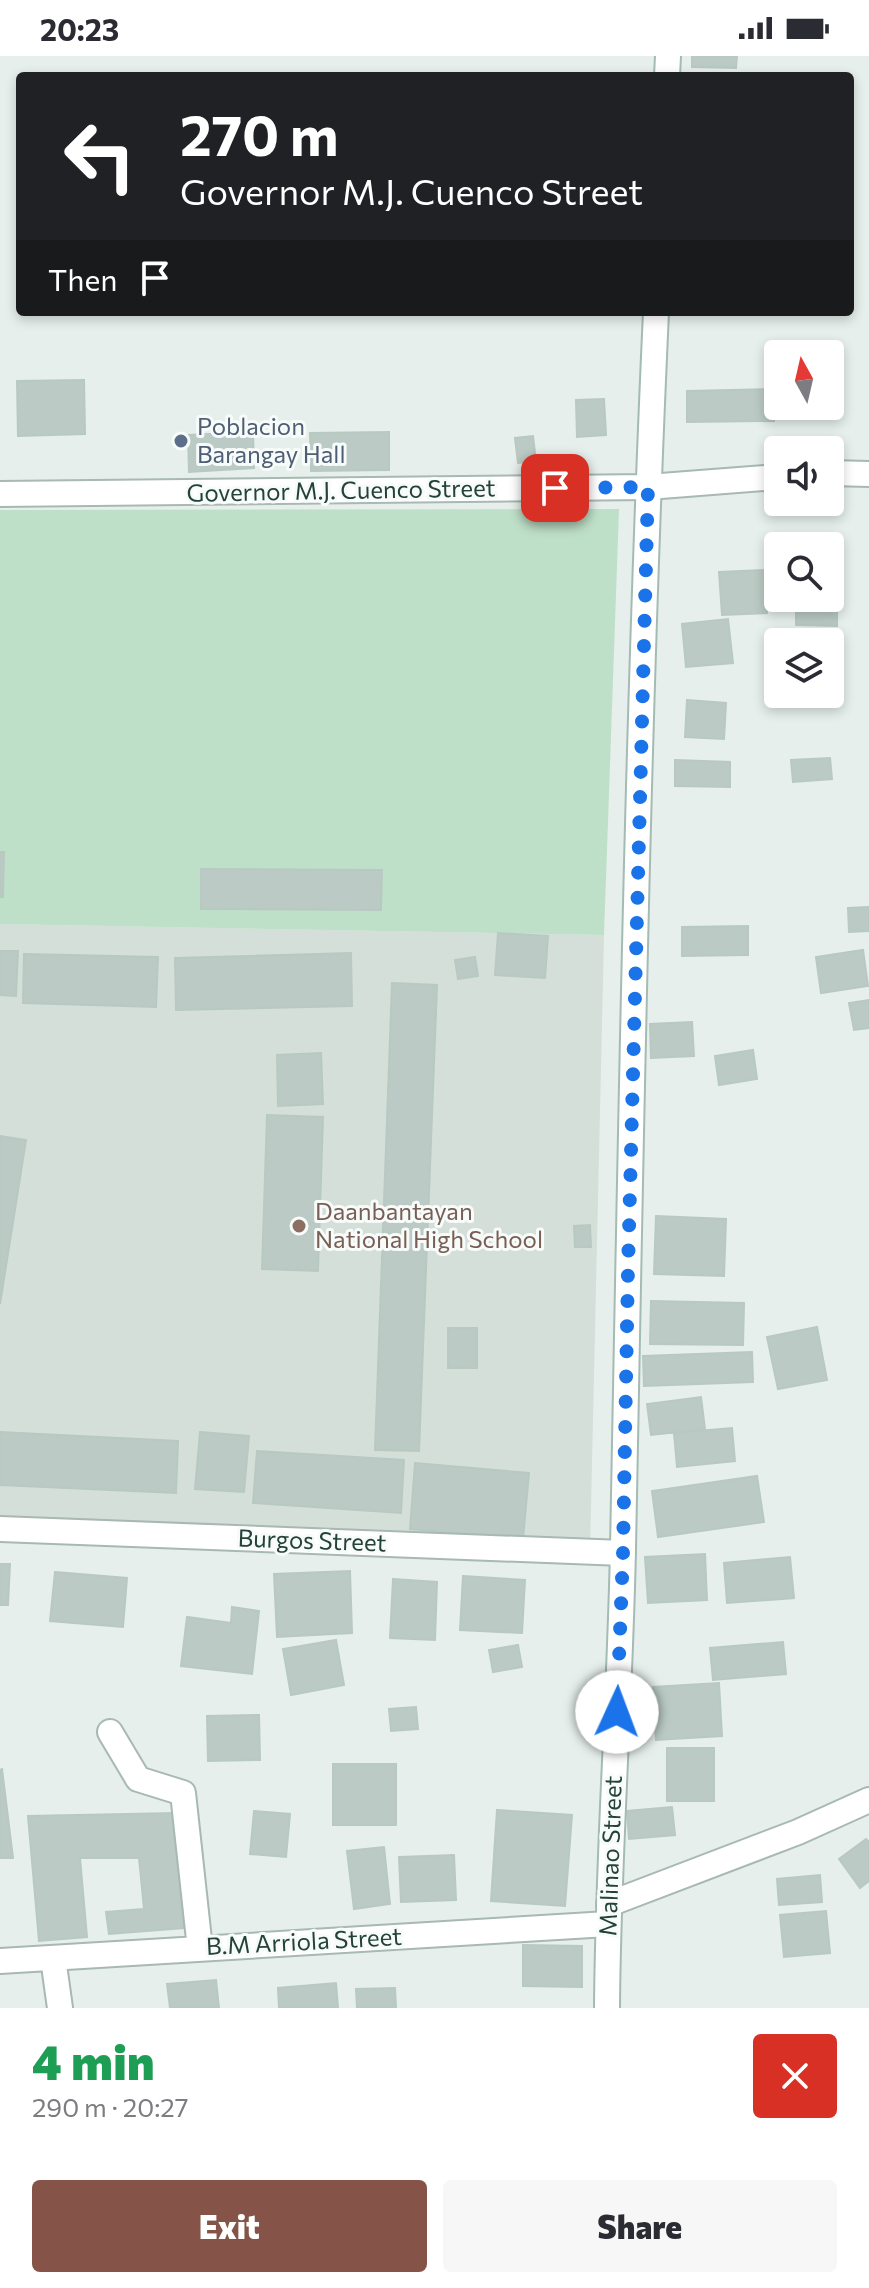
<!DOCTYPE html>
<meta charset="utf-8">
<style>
:root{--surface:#fff;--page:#f7f7f7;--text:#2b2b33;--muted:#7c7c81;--accent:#855347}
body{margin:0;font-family:Commissioner,sans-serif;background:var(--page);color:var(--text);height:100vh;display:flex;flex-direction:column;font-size:30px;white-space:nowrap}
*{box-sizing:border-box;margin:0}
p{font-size:26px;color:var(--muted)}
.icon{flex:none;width:44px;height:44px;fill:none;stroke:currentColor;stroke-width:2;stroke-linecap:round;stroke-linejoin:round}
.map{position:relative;height:1952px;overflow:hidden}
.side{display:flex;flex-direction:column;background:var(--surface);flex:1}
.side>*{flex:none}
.top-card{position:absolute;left:16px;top:16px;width:838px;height:244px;border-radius:8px;box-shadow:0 4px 12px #0003;background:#202124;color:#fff;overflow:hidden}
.needle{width:52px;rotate:352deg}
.fabs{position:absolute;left:764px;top:284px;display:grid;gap:16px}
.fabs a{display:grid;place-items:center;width:80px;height:80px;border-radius:8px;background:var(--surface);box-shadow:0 4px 12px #0003;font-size:40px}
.pin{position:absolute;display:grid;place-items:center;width:68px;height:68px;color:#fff;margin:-34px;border-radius:16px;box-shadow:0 4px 12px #0006}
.me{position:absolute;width:88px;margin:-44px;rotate:2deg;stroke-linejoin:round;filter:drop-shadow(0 0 6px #0008)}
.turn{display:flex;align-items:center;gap:28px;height:168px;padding:0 32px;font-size:36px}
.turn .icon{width:104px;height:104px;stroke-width:2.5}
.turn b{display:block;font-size:56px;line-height:68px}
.then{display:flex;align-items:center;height:76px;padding:0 32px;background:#0003;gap:16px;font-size:30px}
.round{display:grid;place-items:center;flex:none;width:84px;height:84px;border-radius:8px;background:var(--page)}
.summary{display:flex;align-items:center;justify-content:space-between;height:136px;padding:0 32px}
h1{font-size:48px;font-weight:800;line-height:60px;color:#1e9e55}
.cta{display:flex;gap:16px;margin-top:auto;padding:16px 32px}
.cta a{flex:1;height:92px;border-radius:8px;background:var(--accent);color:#fff;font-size:32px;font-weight:800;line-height:92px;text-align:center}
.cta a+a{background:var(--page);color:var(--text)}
.status{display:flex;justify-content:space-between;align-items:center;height:56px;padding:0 40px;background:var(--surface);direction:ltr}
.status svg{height:22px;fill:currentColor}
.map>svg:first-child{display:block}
.built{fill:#d4dfda}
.green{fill:#bfe0c8}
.building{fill:#bbcac4;stroke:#b8c9c2;stroke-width:2}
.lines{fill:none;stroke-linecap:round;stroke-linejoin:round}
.street-casing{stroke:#a8b8b2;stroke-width:28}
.secondary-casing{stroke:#a4bbb3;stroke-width:28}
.street{stroke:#fff;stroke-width:24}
.secondary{stroke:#fff;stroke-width:24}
.route{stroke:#1a73e8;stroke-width:14;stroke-dasharray:0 25.2}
.service-dot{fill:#5c6f8a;stroke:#f7fbf9;stroke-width:3}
.education-dot{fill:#8d6e63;stroke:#f7fbf9;stroke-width:3}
.labels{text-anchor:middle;stroke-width:6;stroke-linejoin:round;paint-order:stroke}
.service-label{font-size:24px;fill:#4e5e75;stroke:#f7fbf9;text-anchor:start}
.street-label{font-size:24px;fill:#24423a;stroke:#f7fbf9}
.education-label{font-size:24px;fill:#785e54;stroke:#f7fbf9;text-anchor:start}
</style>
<div class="status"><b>20:23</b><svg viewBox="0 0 49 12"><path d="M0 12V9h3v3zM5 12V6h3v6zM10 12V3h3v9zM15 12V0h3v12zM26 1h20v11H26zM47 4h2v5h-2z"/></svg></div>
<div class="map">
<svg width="869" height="1952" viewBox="0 0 869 1952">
<rect width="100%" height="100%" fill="#e6efeb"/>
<!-- built -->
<path class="built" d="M0,868L604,879L590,1495L0,1461Z"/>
<!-- green -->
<path class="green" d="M619,453L604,879L0,868V454Z"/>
<!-- building -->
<path class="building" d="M692,0H737L736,12L692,11Z
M84,324L85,378L18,380L17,325Z
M773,333L774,365L687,366V335Z
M604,343L606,379L577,381L576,344Z
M253,376L254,412L189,416L188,379Z
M389,376V414L311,415L310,377Z
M533,380L536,405L518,407L515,382Z
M765,514L767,557L722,559L719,516Z
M837,541V570L796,569V542Z
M728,563L733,607L686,611L682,568Z
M687,644L726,647L724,683L685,681Z
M830,702L832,723L793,726L791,704Z
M675,704L730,706V731L675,730Z
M0,796H4L3,841H0Z
M201,813L382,814L381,854L201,853Z
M869,851V875L849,876L848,852Z
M748,870V899L682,900V871Z
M498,877L548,880L545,922L495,919Z
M863,894L868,930L821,937L816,901Z
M0,895H18L16,940L0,939Z
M351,897L352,950L176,954L175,902Z
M24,898L158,901L156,951L23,947Z
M475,901L478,920L458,923L455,904Z
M392,927L437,929L419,1395L375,1394Z
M869,944V972L854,974L849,947Z
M692,966L694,1000L651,1002L650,968Z
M753,994L757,1023L719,1029L715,1000Z
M321,997L323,1048L278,1050L277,999Z
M267,1059L323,1061L318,1215L262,1213Z
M0,1080L26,1084L0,1248Z
M656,1160L726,1163L724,1220L654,1218Z
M590,1169L591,1191H575L574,1170Z
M651,1245L744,1247L743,1289L650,1288Z
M817,1271L827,1324L778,1333L767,1281Z
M448,1272H477V1312H448Z
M752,1296L753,1326L644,1330L643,1300Z
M701,1341L705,1373L651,1379L647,1348Z
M732,1372L735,1405L677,1411L674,1377Z
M0,1376L178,1385L176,1437L0,1429Z
M200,1376L249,1380L244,1436L195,1433Z
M257,1395L404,1404L401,1457L253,1447Z
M415,1407L529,1417L523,1483L410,1473Z
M757,1420L764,1466L658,1481L652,1435Z
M705,1498L707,1544L648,1547L645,1501Z
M790,1501L794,1542L727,1547L724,1507Z
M0,1508H10L8,1549H0Z
M350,1515L352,1577L277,1581L274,1518Z
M55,1516L127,1522L123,1571L50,1565Z
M463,1520L525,1524L522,1577L460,1574Z
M393,1523L437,1526L435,1584L390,1582Z
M232,1551L259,1555L252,1618L181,1610L187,1561L231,1567Z
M336,1584L344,1629L291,1639L283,1593Z
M783,1586L786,1618L713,1624L710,1592Z
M518,1589L522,1611L493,1616L489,1594Z
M719,1627L722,1680L656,1684L653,1631Z
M416,1651L418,1673L391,1675L389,1653Z
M259,1659L260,1704L208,1705L207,1660Z
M667,1692H714V1745H667Z
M333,1708H396V1769H333Z
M2,1713L13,1802H0V1714Z
M672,1751L675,1779L629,1783L627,1755Z
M497,1754L572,1759L565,1850L491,1845Z
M254,1755L290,1758L286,1801L250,1798Z
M175,1757L184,1872L109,1878L106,1856L144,1853L139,1802H80L87,1881L39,1885L28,1760Z
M866,1783L869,1786V1825L860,1832L839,1803Z
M384,1791L390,1848L354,1853L347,1795Z
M454,1799L456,1844L401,1846L399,1801Z
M820,1819L822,1846L779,1849L777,1823Z
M826,1855L830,1897L784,1901L780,1859Z
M523,1889L582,1890V1931L523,1930Z
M216,1924L219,1952H170L167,1928Z
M336,1927L338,1952H279L278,1932Z
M395,1932L396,1952H357L356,1933Z"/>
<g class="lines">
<!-- street casing -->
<g class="street-casing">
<path id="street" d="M830,417L869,418
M0,438L648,431L778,421
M0,1473L623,1497
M110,1676L138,1723L183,1737L200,1893
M609,1848L798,1776L869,1744
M53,1902L60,1952
M0,1905L608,1868"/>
</g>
<!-- secondary casing -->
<g class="secondary-casing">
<path id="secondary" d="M667,20L668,0
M607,1952C608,1798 620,1645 623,1492C631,1080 637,668 656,256"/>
</g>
<!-- street -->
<use href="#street" class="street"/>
<!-- secondary -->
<use href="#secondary" class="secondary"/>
</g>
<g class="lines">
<!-- route -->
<path class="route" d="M555,432L648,431L628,1214L623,1497L617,1656"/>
</g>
<!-- markers -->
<circle class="service-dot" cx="181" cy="385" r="8"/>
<circle class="education-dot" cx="299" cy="1170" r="8"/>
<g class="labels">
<!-- service labels -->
<g class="service-label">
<text x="197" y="379">Poblacion<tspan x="197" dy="28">Barangay Hall</tspan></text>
</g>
<!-- street labels -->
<g class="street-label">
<text transform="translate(341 435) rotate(-1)" y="8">Governor M.J. Cuenco Street</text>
<text transform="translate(312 1485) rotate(2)" y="8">Burgos Street</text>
<text transform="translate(611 1800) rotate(-88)" y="8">Malinao Street</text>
<text transform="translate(304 1886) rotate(-3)" y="8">B.M Arriola Street</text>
</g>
<!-- education labels -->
<g class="education-label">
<text x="315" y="1164">Daanbantayan<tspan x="315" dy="28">National High School</tspan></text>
</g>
</g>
</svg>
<div class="fabs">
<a><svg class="needle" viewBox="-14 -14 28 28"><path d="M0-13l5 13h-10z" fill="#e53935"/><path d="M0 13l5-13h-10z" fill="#7c7c81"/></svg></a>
<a><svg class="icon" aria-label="sound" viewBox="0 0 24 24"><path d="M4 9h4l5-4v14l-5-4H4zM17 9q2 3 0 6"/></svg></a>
<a><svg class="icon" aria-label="search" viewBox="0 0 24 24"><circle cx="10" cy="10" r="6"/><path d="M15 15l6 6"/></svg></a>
<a><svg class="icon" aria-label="layers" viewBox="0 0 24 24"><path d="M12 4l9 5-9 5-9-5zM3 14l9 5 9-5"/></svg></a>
</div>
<div class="pin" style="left:555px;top:432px;background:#d93025"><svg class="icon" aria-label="arrive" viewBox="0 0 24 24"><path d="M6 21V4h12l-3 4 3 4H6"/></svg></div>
<svg class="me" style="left:617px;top:1656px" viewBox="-20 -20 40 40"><circle r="19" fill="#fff"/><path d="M0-13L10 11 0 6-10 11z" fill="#1a73e8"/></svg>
<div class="top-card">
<div class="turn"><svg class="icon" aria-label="left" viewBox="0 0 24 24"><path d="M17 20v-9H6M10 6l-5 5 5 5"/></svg><div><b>270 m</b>Governor M.J. Cuenco Street</div></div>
<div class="then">Then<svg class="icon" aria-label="arrive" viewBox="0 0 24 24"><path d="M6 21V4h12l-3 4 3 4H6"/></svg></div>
</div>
</div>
<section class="side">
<div class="summary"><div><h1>4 min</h1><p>290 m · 20:27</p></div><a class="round" style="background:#d93025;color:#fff"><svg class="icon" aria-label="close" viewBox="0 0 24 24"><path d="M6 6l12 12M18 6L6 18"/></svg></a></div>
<div class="cta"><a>Exit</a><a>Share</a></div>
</section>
